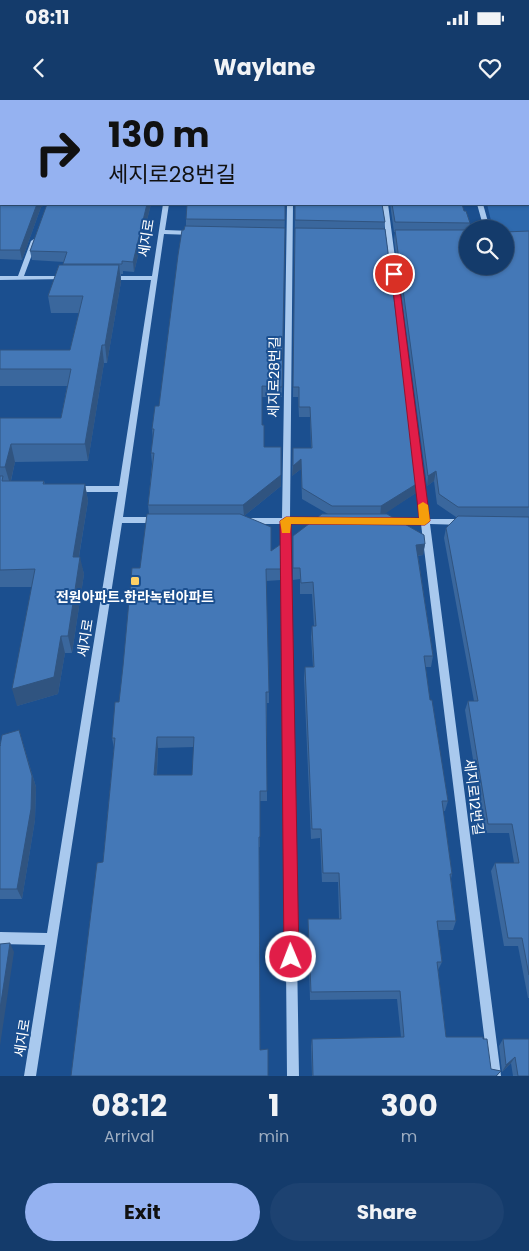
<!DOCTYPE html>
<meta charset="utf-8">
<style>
:root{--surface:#143b6b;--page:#1d4271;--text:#f1f3f6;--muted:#9dadc1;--line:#33557e;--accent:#95b2f1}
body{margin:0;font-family:Poppins,"Noto Sans KR",sans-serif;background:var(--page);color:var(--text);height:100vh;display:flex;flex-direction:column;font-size:19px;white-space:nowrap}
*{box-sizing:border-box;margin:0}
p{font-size:16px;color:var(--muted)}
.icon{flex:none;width:28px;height:28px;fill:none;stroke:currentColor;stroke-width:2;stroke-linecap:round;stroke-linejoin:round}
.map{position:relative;height:976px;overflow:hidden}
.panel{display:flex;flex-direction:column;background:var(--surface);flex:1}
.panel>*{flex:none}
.guide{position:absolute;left:0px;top:0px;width:530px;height:105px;box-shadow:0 1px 4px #0004,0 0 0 1px var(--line);background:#95b2f1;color:#111;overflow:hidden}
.buttons{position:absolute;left:459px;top:120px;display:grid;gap:10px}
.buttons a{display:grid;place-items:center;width:55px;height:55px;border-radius:50%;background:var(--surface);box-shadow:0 1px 4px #0004,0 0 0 1px var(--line);font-size:25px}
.pin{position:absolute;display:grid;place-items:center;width:42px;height:42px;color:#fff;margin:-21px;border:2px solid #fff;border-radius:50%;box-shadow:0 1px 5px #0007}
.me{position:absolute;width:55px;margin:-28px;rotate:359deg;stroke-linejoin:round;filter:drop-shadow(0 0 4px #0008)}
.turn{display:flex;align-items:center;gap:18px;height:105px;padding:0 25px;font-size:22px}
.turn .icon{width:65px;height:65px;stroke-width:2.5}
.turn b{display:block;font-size:35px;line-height:42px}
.eta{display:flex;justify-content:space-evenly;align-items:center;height:85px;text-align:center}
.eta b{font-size:30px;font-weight:700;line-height:35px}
.cta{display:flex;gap:10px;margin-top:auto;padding:10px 25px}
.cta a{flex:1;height:58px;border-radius:30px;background:var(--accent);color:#111;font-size:20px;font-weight:700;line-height:58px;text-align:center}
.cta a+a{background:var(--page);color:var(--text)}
.status{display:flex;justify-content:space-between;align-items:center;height:35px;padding:0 25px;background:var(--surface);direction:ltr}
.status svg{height:14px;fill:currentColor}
header{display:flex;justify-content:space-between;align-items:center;height:65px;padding:0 25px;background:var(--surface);font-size:22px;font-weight:700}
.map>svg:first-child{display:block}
.green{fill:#2e69ad}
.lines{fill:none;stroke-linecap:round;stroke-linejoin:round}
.minor{fill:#a9c9ee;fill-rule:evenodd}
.wall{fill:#3a679d;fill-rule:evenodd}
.shaded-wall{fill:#305480}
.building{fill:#4478b7;stroke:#305480;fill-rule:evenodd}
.route{fill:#e11d48;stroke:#92132f}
.slow{fill:#f59e0b}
.poi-dot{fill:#ffd166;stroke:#1b4f8f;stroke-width:2}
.labels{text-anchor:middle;stroke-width:4;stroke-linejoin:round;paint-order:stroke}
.street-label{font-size:14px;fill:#fff;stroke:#1b4f8f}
.poi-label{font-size:14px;font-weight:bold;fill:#fff;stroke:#1b4f8f}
</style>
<div class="status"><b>08:11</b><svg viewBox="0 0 49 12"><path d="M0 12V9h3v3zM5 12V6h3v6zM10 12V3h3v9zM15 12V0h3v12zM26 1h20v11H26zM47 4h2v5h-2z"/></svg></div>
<header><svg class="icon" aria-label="back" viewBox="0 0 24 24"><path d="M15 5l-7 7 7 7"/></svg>Waylane<svg class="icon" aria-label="heart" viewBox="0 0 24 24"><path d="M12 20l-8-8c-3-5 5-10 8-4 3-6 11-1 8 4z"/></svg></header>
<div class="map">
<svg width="529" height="976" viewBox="0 0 529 976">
<rect width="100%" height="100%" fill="#1b4f8f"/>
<!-- green -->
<path class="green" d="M529,79V133H505V129H493L487,104H529Z"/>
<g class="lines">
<!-- minor -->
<path class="minor" d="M163,104H169L165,130L192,131L195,133L192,135L164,134L123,417H156L160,420L156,423H122L36,976H24L45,845L0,844V832L47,833L118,392H74L70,389L74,386H119L151,180H110L107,178L110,176H152Z
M287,104H293L290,418H324L328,421L324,424H290L299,976H287L282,424H244L240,421L244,418H282Z
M382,104H388L429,419H464L468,422L464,425L430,424L501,976H489L421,424H389L385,421L389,418H421Z
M477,104H483L490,129H484Z
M34,139L37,141L24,176H65L68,178L67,179L0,180V176H18L31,141Z"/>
</g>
<!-- wall -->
<path class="wall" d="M0,0H529V74V1H189L182,0V1H1V104H151L134,172L123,171V174H121V182L107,263H104L88,361L15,362L11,381H44L45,384H85L88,401L79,457L84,474L72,553H65L58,594L17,606L32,487H0V318H61L67,286H0V250H70L79,213H51L48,196L63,165L64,162L32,160L30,151L47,104L41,107L22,160L0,159Z
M285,104L282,297H262V325L264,347H281V386L244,416L271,451L281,444V480L266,481L269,592V603H267V701H260V747H259L260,950L268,976L103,762L114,648L112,638L119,602L149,414L148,405L152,364L151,353L153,340L152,329L159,306L184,130L186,126V119L286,104ZM194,647L192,675H157L158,648Z
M295,104H382L385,122L384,129L418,383L416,393L383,414L425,444L423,455L418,456L433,556L431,567H425L430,600L448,701L445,711H443L452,774L451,779L456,821L453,830H438L442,862L438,870L446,937L491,969L501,971L497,976H312L311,946L312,939L401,937L397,899L310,900L308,828V819H339L338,782H322L320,738L311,739L304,578L305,567H313L311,537L312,526H314L312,494H300V479L293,480V436L328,414L302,399L301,369L292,376L293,348H311L310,317H299L298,297H293Z
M390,104H462L464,111L470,123L469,129H468V166L529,131V898H528L518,846H504L491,771L495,763H514L509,733H485L465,610L468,601H474L444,438L446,428L457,417H456L437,404L434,381L427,386L394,140L395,132H394Z
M19,630L36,687L35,720L22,799H0V642L1,644Z
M503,939L529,976H513L511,963L502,972L499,946Z"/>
<!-- shaded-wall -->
<path class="shaded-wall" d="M37,104H47L41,107L22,160L20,150Z
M147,104H151L134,172L133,162Z
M119,165L121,182L107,263L105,245Z
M102,245L104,263L88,361L85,344Z
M11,344L15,362L10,384L5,367Z
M301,359V369L292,376L293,366Z
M436,371L434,381L427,386L428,376Z
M281,375V386L244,416L243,405Z
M418,383L416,393L380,417L381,406Z
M85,384L88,401L76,474L73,457Z
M425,444L423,455L414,456L416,445Z
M80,457L84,474L72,553L68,536Z
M61,536L65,553L58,594L17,606L12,589Z
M19,630L36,687L35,720L22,799L17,789Z
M157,637L158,648L156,686L154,675Z
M10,843L14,852L0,946V909Z
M515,957L511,963L502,972L506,965Z"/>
<!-- building -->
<path class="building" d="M0,0H179V1H1V104H37L20,150H0V27L1,20L0,19Z
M197,0H529V64V1H197Z
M47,104H147L133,162L122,161V164H63L67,152L30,151Z
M187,104H285V120L186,119Z
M295,104H382L385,122L295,120Z
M392,104H462L464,111H466L470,123L395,122Z
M185,126L285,128L282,287L262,286V325H264V347H281V375L243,405H148L154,353H151L154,329H152L155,306H159L178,155L182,130H184Z
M295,128L385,129L418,383L381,406H332L302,388L301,359L293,366V348H312L310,307H299V287H293Z
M395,130H468V166H505V132L529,131V407H458L439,394L436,371L428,376Z
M59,165H119L105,245H102L85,344H11L5,367H0V318H61L71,269H0V250H70L83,196H48Z
M0,376H3L2,381H44L43,384H85L73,457H80L68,536H61L54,577L12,589L35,469L0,470Z
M147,414H240L271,427V451L281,444V469H266L269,592H266L267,691H260V737H259L260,950L268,949V976H71L97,763L103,762L115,638H112L115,602H119L123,566L132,468H140ZM157,637H194L192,675H154Z
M322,414H387L424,435L425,444L416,445L433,556H424L430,600H432L448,701H442L452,774H450L456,821H437L442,862H437L446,937H483V939H487L491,969L501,971L496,976H313L312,939L404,937L400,891L311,892L308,819H341L339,773H323L321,729H312L305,567H314L312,526H316L313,482L301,483L300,468H293V436Z
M458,416L529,417V875L522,838H508L495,763H519L512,724H488L468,601H478L446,428Z
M19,630L32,676L31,709L17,789H0V645V646L2,635Z
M10,843L0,909V844Z
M503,939H529V976H518L515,957L506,965Z"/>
<!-- route -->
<path class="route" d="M391,172L398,174L430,421L425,425L291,424L299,857L297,862L291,865L286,862L284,857L280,421L286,417L419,418Z"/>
<!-- slow -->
<path class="slow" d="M423,402L428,405L430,421L425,425L291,424L290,433H282L280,421L286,417L419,418L418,405Z"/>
<!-- markers -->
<rect class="poi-dot" x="130" y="476" width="10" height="10" rx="2.5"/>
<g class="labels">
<!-- street labels -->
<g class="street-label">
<text transform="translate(146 138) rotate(-81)" y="5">세지로</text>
<text transform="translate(274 277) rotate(-89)" y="5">세지로28번길</text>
<text transform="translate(85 538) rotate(-81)" y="5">세지로</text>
<text transform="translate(474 697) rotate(83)" y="5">세지로12번길</text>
<text transform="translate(22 938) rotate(-81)" y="5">세지로</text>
</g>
<!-- poi labels -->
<g class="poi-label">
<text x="135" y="502">전원아파트.한라녹턴아파트</text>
</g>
</g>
</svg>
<div class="buttons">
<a><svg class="icon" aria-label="search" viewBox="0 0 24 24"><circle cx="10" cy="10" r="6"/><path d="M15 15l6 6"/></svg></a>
</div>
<div class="pin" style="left:394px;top:174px;background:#d93025"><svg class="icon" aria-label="arrive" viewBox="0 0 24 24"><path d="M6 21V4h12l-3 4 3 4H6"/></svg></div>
<svg class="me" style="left:291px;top:857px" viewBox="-20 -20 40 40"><circle r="17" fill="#e11d48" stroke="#fff" stroke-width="3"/><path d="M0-11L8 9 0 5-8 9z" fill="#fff"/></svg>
<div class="guide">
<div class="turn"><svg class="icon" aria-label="right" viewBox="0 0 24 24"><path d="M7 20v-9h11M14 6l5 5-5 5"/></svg><div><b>130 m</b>세지로28번길</div></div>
</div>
</div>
<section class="panel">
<div class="eta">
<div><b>08:12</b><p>Arrival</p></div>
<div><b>1</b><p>min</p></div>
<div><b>300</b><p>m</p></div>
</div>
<div class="cta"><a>Exit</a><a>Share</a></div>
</section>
